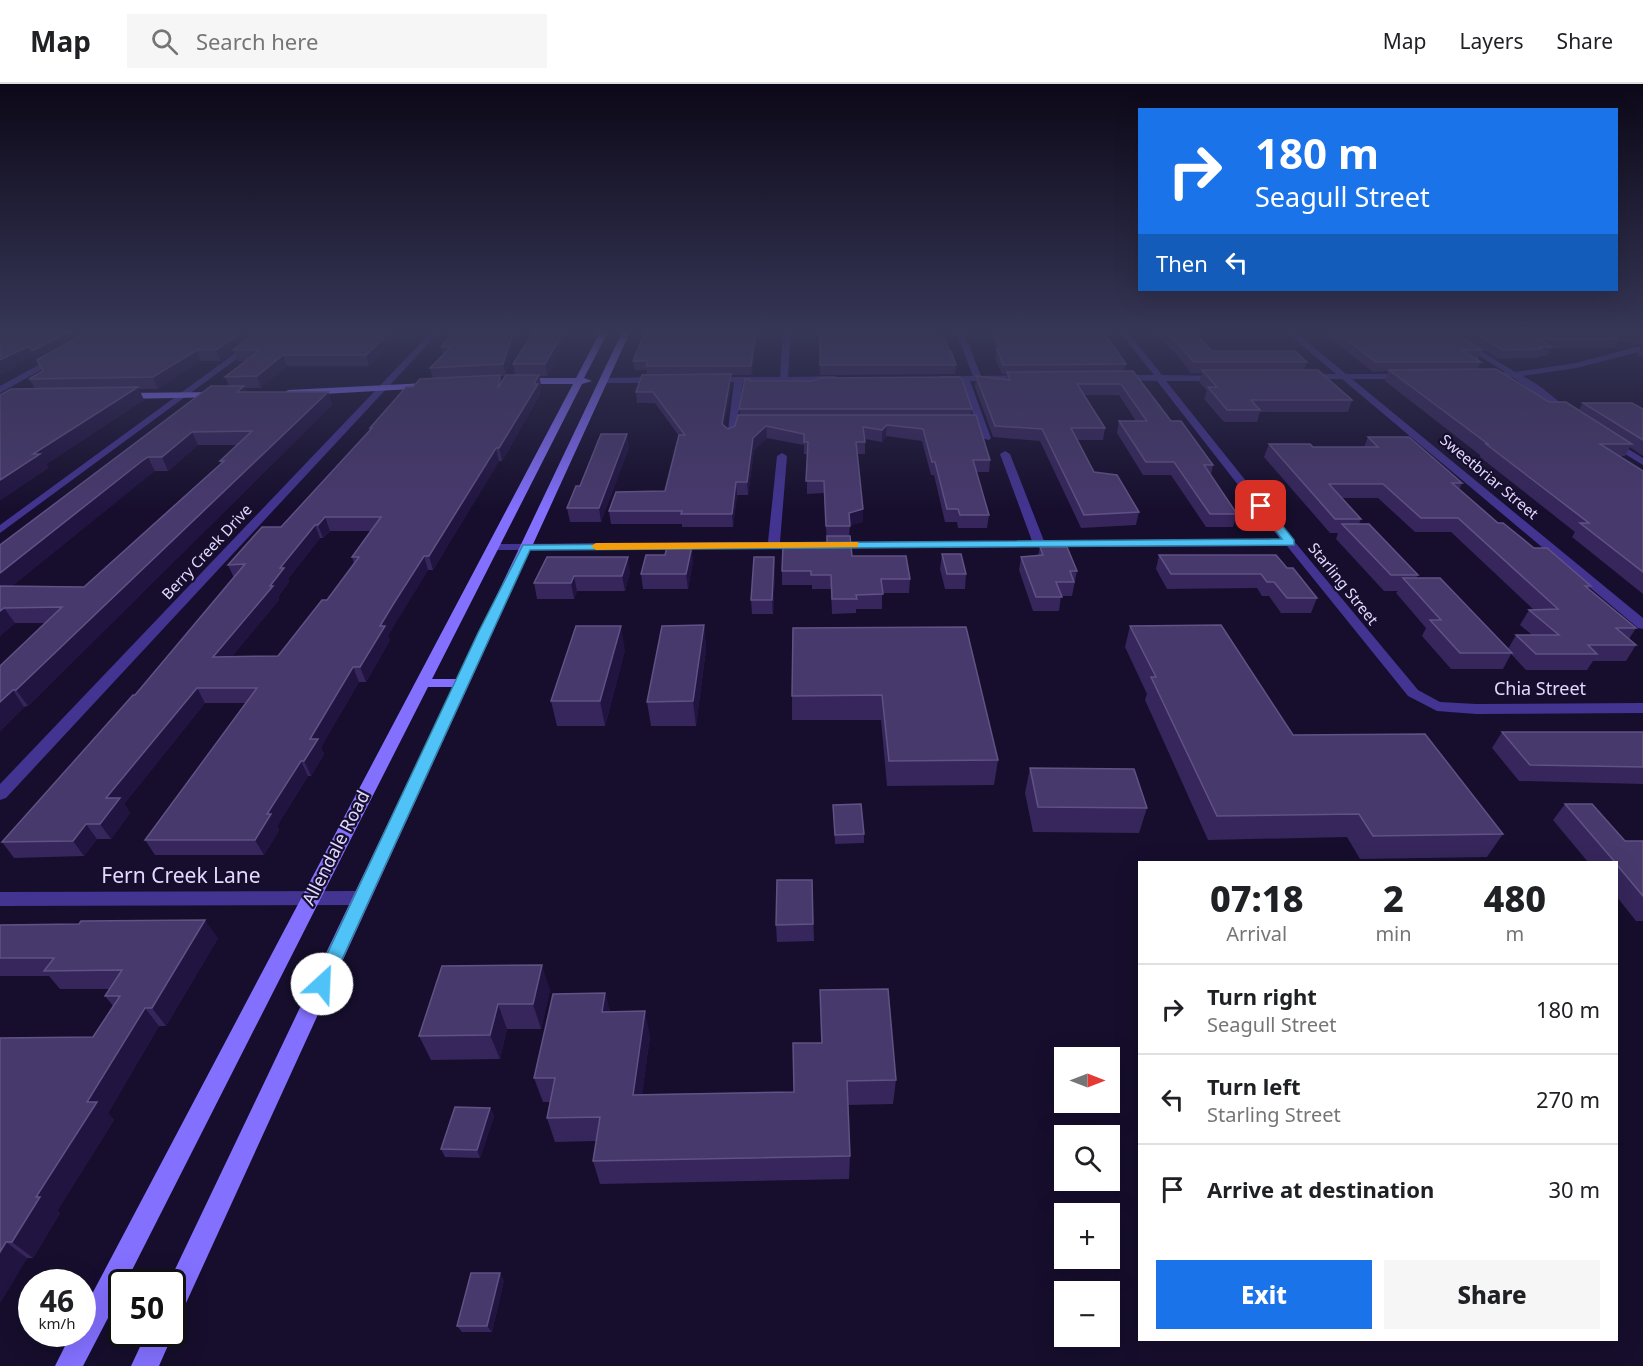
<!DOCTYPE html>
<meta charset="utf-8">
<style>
:root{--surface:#fff;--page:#f6f6f6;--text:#202124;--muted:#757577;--line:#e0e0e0;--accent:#1a73e8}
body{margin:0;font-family:"Noto Sans",sans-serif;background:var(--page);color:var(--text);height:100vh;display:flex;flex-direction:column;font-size:22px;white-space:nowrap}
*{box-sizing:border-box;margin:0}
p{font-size:20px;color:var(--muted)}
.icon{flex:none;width:33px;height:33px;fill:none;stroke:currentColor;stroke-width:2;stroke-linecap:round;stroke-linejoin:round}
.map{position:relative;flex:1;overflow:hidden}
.sheet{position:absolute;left:1138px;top:777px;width:480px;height:480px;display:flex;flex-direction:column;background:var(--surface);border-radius:0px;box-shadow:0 6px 24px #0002}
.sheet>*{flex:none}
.hud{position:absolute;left:1138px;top:24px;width:480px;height:183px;border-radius:0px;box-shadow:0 6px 24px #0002;background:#1a73e8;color:#fff;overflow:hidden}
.needle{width:39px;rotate:90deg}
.buttons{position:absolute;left:1054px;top:963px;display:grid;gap:12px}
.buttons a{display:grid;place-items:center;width:66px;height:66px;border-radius:0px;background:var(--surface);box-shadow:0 6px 24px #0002;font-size:30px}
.speed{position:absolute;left:18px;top:1185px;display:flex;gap:12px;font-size:30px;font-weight:700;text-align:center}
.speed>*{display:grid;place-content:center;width:78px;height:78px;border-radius:50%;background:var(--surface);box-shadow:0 6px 24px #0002;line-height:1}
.speed small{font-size:15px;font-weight:400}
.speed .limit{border:3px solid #111;border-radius:9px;background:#fff;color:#111}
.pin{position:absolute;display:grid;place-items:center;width:51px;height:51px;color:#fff;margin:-26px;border-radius:12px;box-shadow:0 3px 9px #0006}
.me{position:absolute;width:66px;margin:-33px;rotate:25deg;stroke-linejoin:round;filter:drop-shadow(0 0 4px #0008)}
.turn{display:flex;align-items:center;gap:21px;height:126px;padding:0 18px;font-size:27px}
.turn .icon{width:78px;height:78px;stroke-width:2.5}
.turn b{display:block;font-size:42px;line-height:51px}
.then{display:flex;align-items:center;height:57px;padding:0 18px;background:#0003;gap:12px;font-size:22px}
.eta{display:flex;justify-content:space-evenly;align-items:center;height:102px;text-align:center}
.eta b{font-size:36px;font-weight:800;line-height:42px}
.primary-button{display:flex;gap:12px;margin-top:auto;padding:12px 18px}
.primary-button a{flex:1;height:69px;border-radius:0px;background:var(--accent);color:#fff;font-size:24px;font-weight:800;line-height:69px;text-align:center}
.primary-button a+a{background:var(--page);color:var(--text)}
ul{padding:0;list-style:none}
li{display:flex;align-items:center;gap:18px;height:90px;padding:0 18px;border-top:2px solid var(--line)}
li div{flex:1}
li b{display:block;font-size:22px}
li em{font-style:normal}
header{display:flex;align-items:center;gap:36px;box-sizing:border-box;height:84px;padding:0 30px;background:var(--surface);border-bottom:2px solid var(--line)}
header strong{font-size:28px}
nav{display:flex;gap:33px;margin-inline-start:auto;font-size:21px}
.search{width:420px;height:54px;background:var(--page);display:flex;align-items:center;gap:15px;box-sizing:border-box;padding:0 21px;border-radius:0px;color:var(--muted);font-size:22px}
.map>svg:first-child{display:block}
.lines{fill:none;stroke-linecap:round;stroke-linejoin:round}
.street{fill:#423490;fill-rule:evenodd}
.secondary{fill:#8370ff;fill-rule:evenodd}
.wall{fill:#36265b;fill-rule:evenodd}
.shaded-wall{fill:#211441}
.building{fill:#48396d;stroke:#605284;stroke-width:1.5;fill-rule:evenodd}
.route{fill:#4fc3f7;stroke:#337fa1;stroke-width:1.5}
.slow{fill:#f59e0b}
.labels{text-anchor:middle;stroke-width:4.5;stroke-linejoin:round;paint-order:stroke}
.far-street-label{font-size:15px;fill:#e2d9ff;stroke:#160e2c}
.street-label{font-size:18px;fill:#e2d9ff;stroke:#160e2c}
.near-street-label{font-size:21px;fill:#e2d9ff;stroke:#160e2c}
</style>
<header>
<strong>Map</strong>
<div class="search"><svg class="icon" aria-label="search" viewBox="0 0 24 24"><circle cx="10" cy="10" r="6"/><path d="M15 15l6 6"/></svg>Search here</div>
<nav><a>Map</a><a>Layers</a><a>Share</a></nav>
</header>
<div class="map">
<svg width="1643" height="1282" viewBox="0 0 1643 1282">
<rect width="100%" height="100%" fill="#160e2c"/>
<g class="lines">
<!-- street -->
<path class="street" d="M267,246H276L0,449V441Z
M433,246H441L6,714L0,716V700Z
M783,246H791L788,293L835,292L839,295L835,298H743L735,352L727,354L734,298L712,299L708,296L712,293H780Z
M955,246H963L981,292L1027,291L1031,294L1027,297H970L991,354L989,356L981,354L962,297L940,298L936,295L940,292H973Z
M1118,246H1126L1162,291L1222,292V296L1219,297H1166L1294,457L1418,606L1440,618L1476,620L1643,619V629L1476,630L1437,627L1408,612L1287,462L493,466L487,463L493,460L768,458L777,372L782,369L787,372L780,458L1032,457L1000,370L1005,367L1010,370L1044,457L1281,456L1157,297L1114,296V292L1117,291H1154Z
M1284,246H1293L1346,290H1408V294L1405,295H1352L1643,534V545L1638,544L1342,295H1303V291L1306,290H1336Z
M1438,246H1447L1515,288L1576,279L1636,263H1643V267L1576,284L1523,292L1541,303L1573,329L1575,331L1570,334L1512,293H1483L1482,291L1486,288H1505Z
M55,272L62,274L0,309V302Z
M604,294L658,293L662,296L658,299H601L600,297Z
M1610,354L1643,374V381L1607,359L1605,357Z
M362,807L368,809L371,814L368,819L362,821L0,822V808Z"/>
<!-- secondary -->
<path class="secondary" d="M601,246H609L584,294L592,297L582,300L432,595H457L623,246H631L181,1230L172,1234V1198H169L453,603H428L126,1198H122V1207L83,1282H55L71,1250H82V1229L573,300H522L518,297L522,294H576Z
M426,299L430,302L429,304L288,312L284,309L288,306Z
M219,308L222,309V313L123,315L119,312L123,309Z
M172,1248L173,1250L159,1282H131L146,1250Z"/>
</g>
<!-- wall -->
<path class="wall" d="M0,246H406L369,282H287L261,304H245L246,308H328L332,321L28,622L24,623L0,647V582L46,539H15L0,552V461L229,302L225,293L245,277H238L234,267L221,277H201L158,305H139L144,316L46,380L48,384L0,416V311L35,304L29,295L43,287L35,273ZM198,361H237L220,377L221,379L84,503L12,502L149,391L155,387H168Z
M455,246H520L506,291H515L513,280L535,246H573L547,292H539L541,302L539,306L540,311L502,377H499L433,486H428L399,533L388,551L390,556L366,598H359L321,663L324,670L311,692H308L277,742L279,746L264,771H155L145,756L246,619H205L124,720L130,729L111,755H97L84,772L14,774L2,758L135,611L234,494L228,481L281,443L370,346V344L413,303L433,295L430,284L443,271L441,263ZM500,292H506L502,298ZM330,447H371L352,473L354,480L327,516L278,572H232L279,516L278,513L289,498L288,495L320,454H323Z
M646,246H758L752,291H731V301L724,342L728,345L735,342L740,331L739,325L750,297L972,325L971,331L990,376L989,388H976L989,431L987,444H958L957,438H945L934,391H931L922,357L886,352L882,358L865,355V370H857L863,425V438L850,441L849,452L852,472L910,495L909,509H882V525H856V529L832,530L831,505H812V501H782V487L827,461L824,409L807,410V370H804V361L767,354L754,366L748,411H737L733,443H682V440H611L609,427L665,407L679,352L655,319H637L636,308L647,291V286H635L633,277Z
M820,246L938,254L949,267L956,281L955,290L820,291Z
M988,246H1102L1126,280L1124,287L1213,381L1211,391L1237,430L1233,443H1206L1171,391H1143L1117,349L1119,337H1136L1119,311H1084L1105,344L1103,356H1077L1094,388L1139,428L1136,441L1081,444L1040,357L993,353L975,303L976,292L1006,295L1007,290H1002L995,274L996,266Z
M1150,246H1192L1212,267L1307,278L1304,286L1352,316L1348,328H1260L1257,338H1224L1204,315L1207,307L1199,298L1202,289H1191L1177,271Z
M1320,246H1451L1482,266L1478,275H1476L1481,278L1477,285L1549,318L1579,326L1583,319L1643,325V372L1630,363L1625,372H1620L1643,387V510L1572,453L1575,448L1480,373V371L1385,297L1388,287L1373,288Z
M1452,246H1643V261L1629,259L1619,255L1615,264H1551L1547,272H1539L1538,274L1499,275Z
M1642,262H1643V273L1637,271Z
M1368,353L1462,399L1459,406L1498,439L1534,464L1591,502L1589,505L1636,544L1629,555L1636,561L1626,577H1593L1587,586H1526L1511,570L1503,585H1451L1422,552L1426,544L1396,509L1398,507H1384L1336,455L1338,449H1330L1264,373L1269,360L1313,363H1364ZM1341,414H1378L1415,448H1451L1534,526H1529L1520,541L1532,551H1516L1508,565L1416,494L1418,491L1359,440L1361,435Z
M629,363L601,438H570L567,424Z
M1040,463L1077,487L1072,512H1061L1059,527H1033L1019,486L1021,473L1038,472Z
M942,470L966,490L965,505H945L940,485Z
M1159,471L1287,484L1317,514L1311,529H1281L1269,512H1262L1257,504L1167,505L1156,485Z
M547,473L630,488L625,507H577L574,515H537L534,499Z
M774,473L775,486L773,530H752L751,516Z
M693,477L688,505H643L641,490Z
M704,541L706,565L696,642H651L647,618Z
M1130,542L1293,651L1503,750L1487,773L1360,775L1347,753L1208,756L1145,616L1147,610L1125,563Z
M793,544L998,676L994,701L887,702L881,636H792V612Z
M625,566L605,642H557L551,617Z
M1502,648H1643V700L1519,697L1492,664Z
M1030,684L1147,724L1139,749L1033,748L1025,709Z
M1565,720L1625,757H1643V837H1636L1617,813V778H1588L1553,736Z
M833,721L864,750V759L835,760Z
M812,796L814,857L777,858L776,841Z
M0,841L218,854L166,942H159L108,1029L114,1036L57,1127L60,1129L33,1174H27L0,1219V954L93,953L113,922L105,912L110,905H60L49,892H0Z
M442,882L550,906L541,945H507L500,975L431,976L419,952Z
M820,906L896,996L893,1020L848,1021L850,1072L849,1095L600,1100L593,1077L596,1057L555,1058L547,1034L550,1018H543L534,994L605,909L610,928L650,952L642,1010L794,1008L821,959Z
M490,1024L494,1032L480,1074L445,1073L441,1065Z
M504,1196L492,1248H462L457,1242Z"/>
<!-- shaded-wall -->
<path class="shaded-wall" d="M72,246H98L38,279L32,267Z
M245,246H264L233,266L234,267L221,277L216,266Z
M392,246H406L369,282L366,271Z
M514,246H520L506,292L503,280Z
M565,246H573L547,292L545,280Z
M756,246H758L752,291L751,282Z
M29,262L35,273L0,291V276Z
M197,266L201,277L158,305L153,293Z
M283,271L287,282L261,304L257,292Z
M731,290V301L723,352L722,340Z
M539,291L541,302L539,306L540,311L502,377L499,364Z
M244,302L249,315L237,308Z
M138,303L144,316L46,380L48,384L0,416V396L33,370Z
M328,308L332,321L28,622L16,606Z
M887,341L886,352L882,358V346Z
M766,342L767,354L754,366L748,411L747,398L753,354Z
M192,348L198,361L168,387L162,373Z
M627,350L629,363L601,438L599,424Z
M496,364L499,377L433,486L429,472Z
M148,373L155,387L0,512V489Z
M736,398L737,411L733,443L732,430Z
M863,425V438L848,442L849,429Z
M325,433L330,447L323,454L318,441Z
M315,441L320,454L288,495L289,498L278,513L279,516L220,587L213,573L270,502L280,484Z
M692,462L693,477L688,505L686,490Z
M424,472L428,486L388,551L390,556L366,598L360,583L380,542Z
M628,473L630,488L625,507L622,492Z
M774,473L775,486L773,530L772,516Z
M574,492L577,507L574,515L571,499Z
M4,524L15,539L0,552V527Z
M704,541L706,565L696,642L693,617Z
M621,542L625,566L605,642L600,617Z
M353,583L359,598L321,663L324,670L311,692L304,677L310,655Z
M197,604L205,619L124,720L130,729L111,755L100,740L106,714Z
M13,606L24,623L0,647V618Z
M301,677L308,692L277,742L279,746L264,771L255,756L267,730Z
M86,740L97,755L84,772L73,757Z
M205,836L218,854L166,942L152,924Z
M542,881L550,906L541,945L533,920Z
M605,909L612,934L602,928Z
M498,920L507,945L500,975L490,951Z
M145,924L159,942L108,1029L114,1036L57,1127L60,1129L33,1174L12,1158L87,1018Z
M645,927L650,952L639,1035L633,1011Z
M490,1024L494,1032L480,1074L477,1066Z
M6,1158L27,1174L0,1219V1168Z
M500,1189L504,1196L492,1248L487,1242Z"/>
<!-- building -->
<path class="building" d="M0,246H72L32,267L29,262L0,276Z
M91,246H245L216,266H197L153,293L29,295L43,287L37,276Z
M260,246H392L366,271H283L257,292L225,293L260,266H233Z
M455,246H514L503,280L430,284L451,263H441Z
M535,246H565L545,280H513Z
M646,246H756L751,282H646L648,277H633Z
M820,246H935L938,254H945L949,267H951L956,281H820Z
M993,246H1102L1126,280L1003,281L997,265H1000Z
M1162,246H1192L1212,267H1295L1307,278H1194L1179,261Z
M1334,246H1451L1482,266H1462L1481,278H1376Z
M1470,246H1604L1619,255H1538L1552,263H1538L1542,265L1503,266Z
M1624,246H1643V252L1634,250Z
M1496,285L1549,318H1566L1632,360H1600L1643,387V488L1580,439H1589L1486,360H1488L1389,286Z
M1202,286H1318L1352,316H1251L1260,326H1227L1208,303H1217Z
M1133,287L1171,337H1181L1213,381H1204L1237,430H1210L1174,378H1146L1119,337H1147L1121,300H1077L1105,344H1071L1094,388L1117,391L1139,428L1084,431L1042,345L995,342L976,292L1010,296L1007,288Z
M731,290L722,340L728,345L735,342L738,331H976L990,376H973L989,431H960L958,425H947L935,378H932L923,345L887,341L882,346L863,343L865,358H856L863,425L849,429L850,442H826L824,397H806L808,358H804V350L766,342L753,354L747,398H736L732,430H681L682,427H609L616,408L665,407L679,351H685L653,308H636L642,291Z
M500,291L498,304L506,291H539L534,300H538L499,364H496L429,472H424L394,519L380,542H385L360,583H353L310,655H318L304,677H301L267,730H271L255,756H145L257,604H197L106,714H120L100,740H86L73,757L2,758L133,611H135L245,480L228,481L262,443H281L372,344H370L406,303H413L420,295ZM325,433H381L352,473H359L327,516H322L278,572L213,573L273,502H270L284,484H280L315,441H318Z
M958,293L962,295L972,325H739L745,295H750L749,297H813L820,294Z
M211,302H244L237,308H328L16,606H13L0,618V582L62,523L4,524L0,527V502L84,503L224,377H220L252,347L192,348L162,373H148L142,377L0,489V461Z
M138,303L33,370H40L0,396V311L11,305Z
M1583,319H1632L1643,325V356Z
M601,350H627L599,424H567L576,402H580Z
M1368,353H1409L1462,399H1452L1498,439H1503L1534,464H1547L1591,502H1585L1636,544H1616L1636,561H1588L1597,570H1536L1516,551H1559L1529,526L1558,525L1458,434H1421L1383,400H1329L1361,435H1335L1269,360H1310L1313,363H1378Z
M1342,440H1369L1418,491H1391Z
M827,452H850L852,472H906L910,495H881L883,510L856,511L857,515H832L831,491H811V487H782L783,461H827Z
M692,462L686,490H641L646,471H665L667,463Z
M1040,463H1067L1077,487H1070L1074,498H1056L1062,513H1036L1021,473L1043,471Z
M942,470H961L966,490H947Z
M1159,471H1276L1287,484H1293L1317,514H1287L1274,498H1267L1261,490H1171Z
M547,473H628L622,492H574L571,499H534Z
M754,473H774L772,516H751Z
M1403,494H1440L1512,569H1460L1430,536H1441Z
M704,541L693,617L647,618L662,542Z
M1221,541L1293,651L1425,650L1503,750L1373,752L1359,730L1217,732L1151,593H1156L1130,542Z
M576,542H621L600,617H551Z
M966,543L998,676L889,677L882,611L792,612L793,544Z
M1502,648H1643V683L1530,681Z
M1030,684L1134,685L1147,724L1038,723Z
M861,720L864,750L835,751L833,721Z
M1565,720H1592L1625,757H1643V812L1617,781V778H1615Z
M777,796H812L813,840L776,841Z
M205,836L152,924H145L87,1018H97L36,1113H40L12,1158H6L0,1168V954L93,953L120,912H105L122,886L44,887L54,874H0V841L79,840L81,837Z
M542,881L533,920H498L490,951L419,952L442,882Z
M888,905L896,996L847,997L850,1072L593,1077L600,1033L547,1034L555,994H534L553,910L605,909L602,928L645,927L633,1011L794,1008L793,959H822L820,906Z
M455,1023L490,1024L477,1066L441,1065Z
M471,1189H500L487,1242H457Z"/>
<!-- sky -->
<linearGradient id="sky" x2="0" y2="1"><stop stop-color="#0c0818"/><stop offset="0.58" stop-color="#363656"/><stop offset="1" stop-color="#363656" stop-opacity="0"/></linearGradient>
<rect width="1643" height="426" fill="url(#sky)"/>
<!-- route -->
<path class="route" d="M1258,420H1265L1294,456V461L530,466L328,906L322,908L315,906L313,900L478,549L523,461L1282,455L1256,422Z"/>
<!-- slow -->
<path class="slow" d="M855,458H858V463L596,466L591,462L596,459Z"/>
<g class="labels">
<!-- far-street labels -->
<g class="far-street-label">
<text transform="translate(1489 393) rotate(40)" y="5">Sweetbriar Street</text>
<text transform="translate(207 468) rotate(-47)" y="5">Berry Creek Drive</text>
<text transform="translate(1343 500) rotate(51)" y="5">Starling Street</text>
</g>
<!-- street labels -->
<g class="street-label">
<text x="1540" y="611">Chia Street</text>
<text transform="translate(336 764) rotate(-63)" y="6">Allendale Road</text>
</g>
<!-- near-street labels -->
<g class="near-street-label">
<text x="181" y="799">Fern Creek Lane</text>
</g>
</g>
</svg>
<div class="buttons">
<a><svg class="needle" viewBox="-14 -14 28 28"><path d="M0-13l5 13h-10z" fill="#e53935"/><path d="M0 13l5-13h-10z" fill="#757577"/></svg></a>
<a><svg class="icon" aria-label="search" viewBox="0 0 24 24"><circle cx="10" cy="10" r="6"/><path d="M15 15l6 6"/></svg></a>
<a>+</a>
<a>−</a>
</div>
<div class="speed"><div>46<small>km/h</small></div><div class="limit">50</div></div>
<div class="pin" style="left:1261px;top:422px;background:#d93025"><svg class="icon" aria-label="arrive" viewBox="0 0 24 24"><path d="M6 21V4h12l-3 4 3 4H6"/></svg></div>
<svg class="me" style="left:322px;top:900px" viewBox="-20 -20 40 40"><circle r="19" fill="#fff"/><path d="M0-13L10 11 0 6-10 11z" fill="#4fc3f7"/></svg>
<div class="hud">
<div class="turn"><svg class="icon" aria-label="right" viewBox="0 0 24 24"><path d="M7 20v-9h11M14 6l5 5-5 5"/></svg><div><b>180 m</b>Seagull Street</div></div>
<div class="then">Then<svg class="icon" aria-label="left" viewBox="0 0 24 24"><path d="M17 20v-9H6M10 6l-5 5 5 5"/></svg></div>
</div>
<section class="sheet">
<div class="eta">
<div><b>07:18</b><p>Arrival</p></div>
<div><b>2</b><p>min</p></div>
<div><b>480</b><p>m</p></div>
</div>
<ul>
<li><svg class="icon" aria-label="right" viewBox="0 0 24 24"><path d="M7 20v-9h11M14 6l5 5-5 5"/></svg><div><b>Turn right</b><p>Seagull Street</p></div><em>180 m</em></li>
<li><svg class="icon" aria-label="left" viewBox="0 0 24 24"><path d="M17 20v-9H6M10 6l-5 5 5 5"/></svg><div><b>Turn left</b><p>Starling Street</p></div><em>270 m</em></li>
<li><svg class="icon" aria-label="arrive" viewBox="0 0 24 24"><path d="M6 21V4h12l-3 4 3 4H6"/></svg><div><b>Arrive at destination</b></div><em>30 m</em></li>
</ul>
<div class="primary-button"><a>Exit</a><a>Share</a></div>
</section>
</div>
